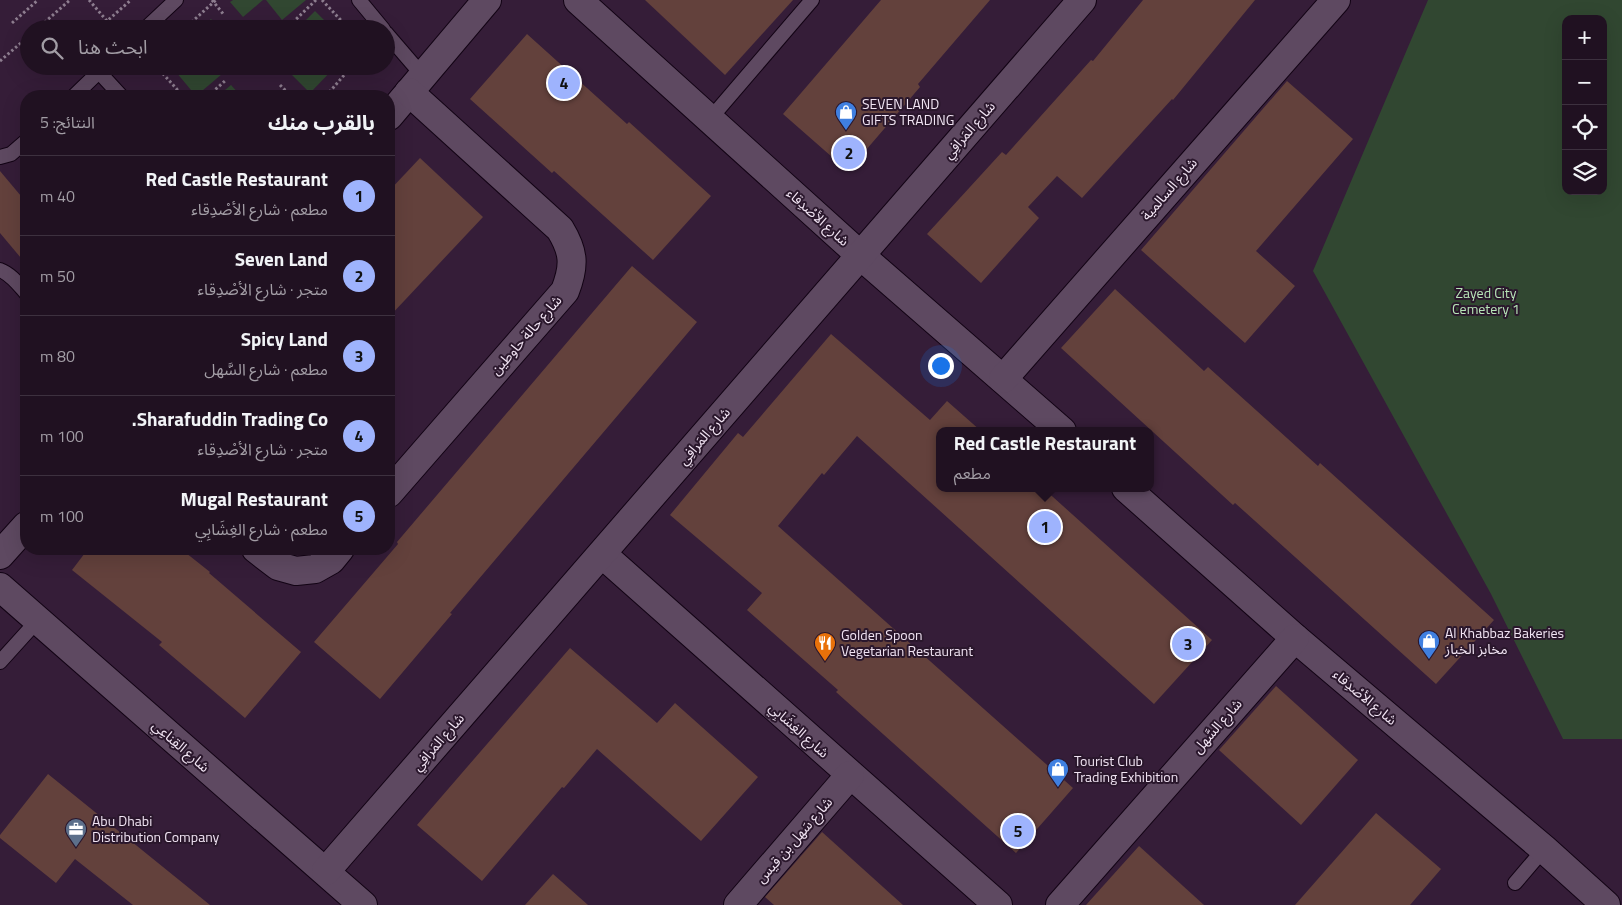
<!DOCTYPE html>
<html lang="ar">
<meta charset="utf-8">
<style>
:root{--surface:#201121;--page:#2d1f2e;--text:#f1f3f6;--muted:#a29da5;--line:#3d313f;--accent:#9eb3fd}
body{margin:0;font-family:"Titillium Web","Noto Sans Arabic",sans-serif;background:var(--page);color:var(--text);direction:rtl}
.controls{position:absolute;right:15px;top:15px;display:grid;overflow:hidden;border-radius:10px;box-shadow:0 5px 20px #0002}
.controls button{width:45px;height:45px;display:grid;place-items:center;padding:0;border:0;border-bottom:1px solid var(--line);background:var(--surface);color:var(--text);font:25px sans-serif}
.you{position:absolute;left:940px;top:365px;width:18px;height:18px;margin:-12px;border:4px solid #fff;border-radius:50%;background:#1a73e8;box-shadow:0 0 0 8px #1a73e833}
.badge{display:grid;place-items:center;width:32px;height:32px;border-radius:50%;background:var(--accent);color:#111;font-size:16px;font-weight:700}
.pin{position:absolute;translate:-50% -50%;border:2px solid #fff;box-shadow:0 1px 5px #0006}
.popup{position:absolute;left:936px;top:427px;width:218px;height:65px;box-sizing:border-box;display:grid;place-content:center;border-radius:10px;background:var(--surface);filter:drop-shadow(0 1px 4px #0005);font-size:16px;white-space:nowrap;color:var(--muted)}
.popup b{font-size:19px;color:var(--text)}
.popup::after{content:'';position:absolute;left:50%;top:100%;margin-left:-10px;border:10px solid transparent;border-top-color:var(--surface)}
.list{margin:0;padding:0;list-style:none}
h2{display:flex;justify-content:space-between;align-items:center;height:65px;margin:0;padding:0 20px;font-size:21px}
h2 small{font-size:16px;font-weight:400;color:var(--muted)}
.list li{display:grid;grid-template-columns:32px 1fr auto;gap:15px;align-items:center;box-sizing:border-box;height:80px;padding:0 20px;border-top:1px solid var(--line)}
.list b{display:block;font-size:19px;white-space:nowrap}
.list p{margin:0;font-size:16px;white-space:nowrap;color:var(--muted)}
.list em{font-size:16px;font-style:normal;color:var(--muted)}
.icon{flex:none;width:28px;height:28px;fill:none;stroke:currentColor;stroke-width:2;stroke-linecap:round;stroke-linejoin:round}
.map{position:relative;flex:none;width:1622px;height:905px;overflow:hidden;direction:ltr}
.search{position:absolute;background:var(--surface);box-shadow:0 5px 20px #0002;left:20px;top:20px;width:375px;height:55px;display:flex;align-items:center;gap:12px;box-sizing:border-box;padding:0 18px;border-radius:28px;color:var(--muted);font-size:19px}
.panel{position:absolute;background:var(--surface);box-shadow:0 5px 20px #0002;left:20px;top:90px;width:375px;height:465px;border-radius:20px;direction:rtl}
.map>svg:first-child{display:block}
.built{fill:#351d38;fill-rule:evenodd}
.green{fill:#314731;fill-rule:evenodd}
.building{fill:#63413c}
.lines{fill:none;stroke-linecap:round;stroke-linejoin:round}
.service-casing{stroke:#120314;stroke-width:16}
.minor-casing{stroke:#120314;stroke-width:30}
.path{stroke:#8d7d8f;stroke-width:3;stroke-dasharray:2.5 2.5;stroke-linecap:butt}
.service{stroke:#5e4961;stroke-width:14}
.minor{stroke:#5e4961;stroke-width:28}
.labels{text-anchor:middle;stroke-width:4;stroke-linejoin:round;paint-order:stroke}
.poi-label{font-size:14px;fill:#f1e4f3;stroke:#2a172c;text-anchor:start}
.street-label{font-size:14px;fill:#f1e4f3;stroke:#2a172c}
.park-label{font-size:14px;fill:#b7e5b7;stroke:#2a172c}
</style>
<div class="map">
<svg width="1622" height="905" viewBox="0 0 1622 905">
<rect width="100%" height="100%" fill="#2a172c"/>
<!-- built -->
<path class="built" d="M 0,0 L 1622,0 L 1622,905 L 0,905 ZM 1566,19 L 1603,19 L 1603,191 L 1566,191 ZM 29,29 L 386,29 L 386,66 L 29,66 ZM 26,96 L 389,96 L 389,549 L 26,549 ZM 940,431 L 1150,431 L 1150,488 L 940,488 Z"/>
<!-- green -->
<g class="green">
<polygon points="233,0 263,0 243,17 230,2"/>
<polygon points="266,0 306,0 282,20"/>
<path d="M 1428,0 L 1622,0 L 1622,739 L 1563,739 L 1491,594 L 1313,271 ZM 1566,19 L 1603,19 L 1603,191 L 1566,191 Z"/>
<polygon points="315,11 333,29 297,29"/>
<polygon points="211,19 220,29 199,29"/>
<polygon points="171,66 216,66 222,74 196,96"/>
<polygon points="297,66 336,66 310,93 290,73"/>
<polygon points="231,85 241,96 218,96"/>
</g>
<!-- building -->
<g class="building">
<polygon points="645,0 793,0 725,75"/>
<polygon points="881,0 990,0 918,84 920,87 848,171 783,114"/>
<polygon points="1143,0 1255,0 1173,100 1172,99 1082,198 1057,176 1028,207 1039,218 981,283 927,234 1002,152 1006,155 1091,60 1093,61"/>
<polygon points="527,34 627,124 629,122 711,196 653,260 554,171 552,173 470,99"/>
<polygon points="1287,81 1353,139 1256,251 1295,286 1245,343 1141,250"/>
<polygon points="420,158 483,217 389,317 389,191"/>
<polygon points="0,171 26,202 26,264 0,233"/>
<polygon points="632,266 697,322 450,613 452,614 380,699 314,642 398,544 397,542"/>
<polygon points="1115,289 1204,371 1208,367 1318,466 1320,463 1494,620 1436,684 1235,503 1233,505 1061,348"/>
<polygon points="831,334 930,420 947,401 981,431 940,431 940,488 1043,488 1212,640 1154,704 857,436 824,475 822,473 778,526 1073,788 1016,853 836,692 838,690 747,610 762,593 670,515 738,433 743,437"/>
<polygon points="88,549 181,549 210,572 209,573 301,652 245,718 159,645 162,642 72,570"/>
<polygon points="570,648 657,723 675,703 758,777 701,841 597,749 564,788 562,787 482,881 417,825"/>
<polygon points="1276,686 1358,760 1301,825 1219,750"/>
<polygon points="48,774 210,905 133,905 75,859 56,883 0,838 0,835"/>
<polygon points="1376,813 1441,869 1410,905 1295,905"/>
<polygon points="822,832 903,905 774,905 765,897"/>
<polygon points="1139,846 1204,905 1086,905"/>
<polygon points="553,874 588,905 525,905"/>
</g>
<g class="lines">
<!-- service casing -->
<g class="service-casing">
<g id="service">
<polyline points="359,0 383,29"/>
<polyline points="145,29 176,0"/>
<polyline points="386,33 423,76"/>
<polyline points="99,72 121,96"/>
<polyline points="74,96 105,66"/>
<polyline points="710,119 812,0"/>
<polyline points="0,157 11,154 26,141"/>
<path d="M 0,270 C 11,274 19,285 26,293"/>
<polyline points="0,662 37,621"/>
<polyline points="1515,883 1544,849"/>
</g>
</g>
<!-- minor casing -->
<g class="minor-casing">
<g id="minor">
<polyline points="578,0 860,255 1062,431"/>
<polyline points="389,116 487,0"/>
<polyline points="1003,379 1336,0"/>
<polyline points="1126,488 1295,638 1544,849 1606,905"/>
<path d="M 389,493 L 565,291 C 575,265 574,252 560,229 L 409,92"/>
<polyline points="256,549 278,566 296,571 315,569 331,560 340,549"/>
<polyline points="602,554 998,905"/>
<polyline points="0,555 26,526"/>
<polyline points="0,587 363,905"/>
<polyline points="326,871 1082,0"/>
<polyline points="738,905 850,775"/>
<polyline points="1060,905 1295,638"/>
</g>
</g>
<!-- path -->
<g class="path">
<polyline points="89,0 107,21 131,0"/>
<polyline points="212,0 224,15"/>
<polyline points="322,0 349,29"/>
<polyline points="12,23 38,0"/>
<polyline points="289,26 316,0"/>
<polyline points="37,29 70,0"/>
<polyline points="184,29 216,0"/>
<polyline points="0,61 29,36"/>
<polyline points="156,66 183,96"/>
<polyline points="280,85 291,96"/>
<polyline points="208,96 226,80"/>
<polyline points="326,96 352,66"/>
</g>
<!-- service -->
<use href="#service" class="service"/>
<!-- minor -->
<use href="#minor" class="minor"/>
</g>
<!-- icons -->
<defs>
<g id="shop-pin" transform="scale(1.125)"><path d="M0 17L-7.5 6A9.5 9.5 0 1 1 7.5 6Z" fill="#3f7fe0" stroke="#2a172c"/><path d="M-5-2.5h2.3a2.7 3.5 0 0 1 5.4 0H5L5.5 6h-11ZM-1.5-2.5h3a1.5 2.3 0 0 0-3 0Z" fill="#fff"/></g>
<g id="restaurant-pin" transform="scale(1.125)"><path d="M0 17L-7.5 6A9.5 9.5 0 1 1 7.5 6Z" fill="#e8710a" stroke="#2a172c"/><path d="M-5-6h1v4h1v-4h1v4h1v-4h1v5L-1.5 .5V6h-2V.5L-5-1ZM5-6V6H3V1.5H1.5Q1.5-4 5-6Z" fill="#fff"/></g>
<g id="office-pin" transform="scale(1.125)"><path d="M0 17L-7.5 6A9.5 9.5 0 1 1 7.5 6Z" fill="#5c6f8a" stroke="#2a172c"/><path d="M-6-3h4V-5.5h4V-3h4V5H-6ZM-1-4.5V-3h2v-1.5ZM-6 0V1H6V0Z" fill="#fff"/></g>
</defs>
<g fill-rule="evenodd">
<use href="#shop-pin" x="846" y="112"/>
<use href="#shop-pin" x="1429" y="641"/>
<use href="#restaurant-pin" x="825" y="643"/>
<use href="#shop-pin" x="1058" y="769"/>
<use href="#office-pin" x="76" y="829"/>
</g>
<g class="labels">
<!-- poi labels -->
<g class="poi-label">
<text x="862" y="109">SEVEN LAND<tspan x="862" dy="16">GIFTS TRADING</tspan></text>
<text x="1445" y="638">Al Khabbaz Bakeries<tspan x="1445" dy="16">مخابز الخباز</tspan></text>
<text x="841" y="640">Golden Spoon<tspan x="841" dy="16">Vegetarian Restaurant</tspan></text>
<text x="1074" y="766">Tourist Club<tspan x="1074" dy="16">Trading Exhibition</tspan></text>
<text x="92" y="826">Abu Dhabi<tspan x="92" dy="16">Distribution Company</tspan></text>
</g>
<!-- street labels -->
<g class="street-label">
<text transform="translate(969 130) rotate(-49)" y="5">شارع المَرافِي</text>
<text transform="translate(1169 189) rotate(-49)" y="5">شارع السالمية</text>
<text transform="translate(818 217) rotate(42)" y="5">شارع الأصْدِقاء</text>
<text transform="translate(526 335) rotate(-49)" y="5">شارع حالة حاوطين</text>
<text transform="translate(704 436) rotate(-49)" y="5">شارع المَرافِي</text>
<text transform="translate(1365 697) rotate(40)" y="5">شارع الأصْدِقاء</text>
<text transform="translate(1217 726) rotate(-49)" y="5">شارع السَّهل</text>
<text transform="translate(799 730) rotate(42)" y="5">شارع الغِشَابِي</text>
<text transform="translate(438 742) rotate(-49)" y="5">شارع المَرافِي</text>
<text transform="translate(181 746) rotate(41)" y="5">شارع القِناعِي</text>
<text transform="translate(794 840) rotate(-49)" y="5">شارع سَهل بن قيس</text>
</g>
<!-- park labels -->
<g class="park-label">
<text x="1486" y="298">Zayed City<tspan x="1486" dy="16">Cemetery 1</tspan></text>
</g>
</g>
</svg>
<div class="controls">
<button>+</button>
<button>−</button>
<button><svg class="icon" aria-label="locate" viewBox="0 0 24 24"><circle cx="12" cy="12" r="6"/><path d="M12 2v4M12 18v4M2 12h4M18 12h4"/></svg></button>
<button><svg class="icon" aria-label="layers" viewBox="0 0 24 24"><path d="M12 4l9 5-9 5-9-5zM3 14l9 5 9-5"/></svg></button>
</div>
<div class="you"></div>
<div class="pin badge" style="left:1045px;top:527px">1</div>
<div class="popup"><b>Red Castle Restaurant</b>مطعم</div>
<div class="pin badge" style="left:849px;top:153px">2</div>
<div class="pin badge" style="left:1188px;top:644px">3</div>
<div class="pin badge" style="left:564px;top:83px">4</div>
<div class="pin badge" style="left:1018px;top:831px">5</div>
<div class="search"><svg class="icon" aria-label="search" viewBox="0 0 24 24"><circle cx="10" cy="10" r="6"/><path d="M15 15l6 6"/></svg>ابحث هنا</div>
<section class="panel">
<h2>بالقرب منك<small>النتائج: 5</small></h2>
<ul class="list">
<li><span class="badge">1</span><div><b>Red Castle Restaurant</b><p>مطعم · شارع الأصْدِقاء</p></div><em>40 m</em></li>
<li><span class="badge">2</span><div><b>Seven Land</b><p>متجر · شارع الأصْدِقاء</p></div><em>50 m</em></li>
<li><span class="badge">3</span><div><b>Spicy Land</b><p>مطعم · شارع السَّهل</p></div><em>80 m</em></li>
<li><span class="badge">4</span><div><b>Sharafuddin Trading Co.</b><p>متجر · شارع الأصْدِقاء</p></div><em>100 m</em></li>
<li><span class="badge">5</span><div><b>Mugal Restaurant</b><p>مطعم · شارع الغِشَابِي</p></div><em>100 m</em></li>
</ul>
</section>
</div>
